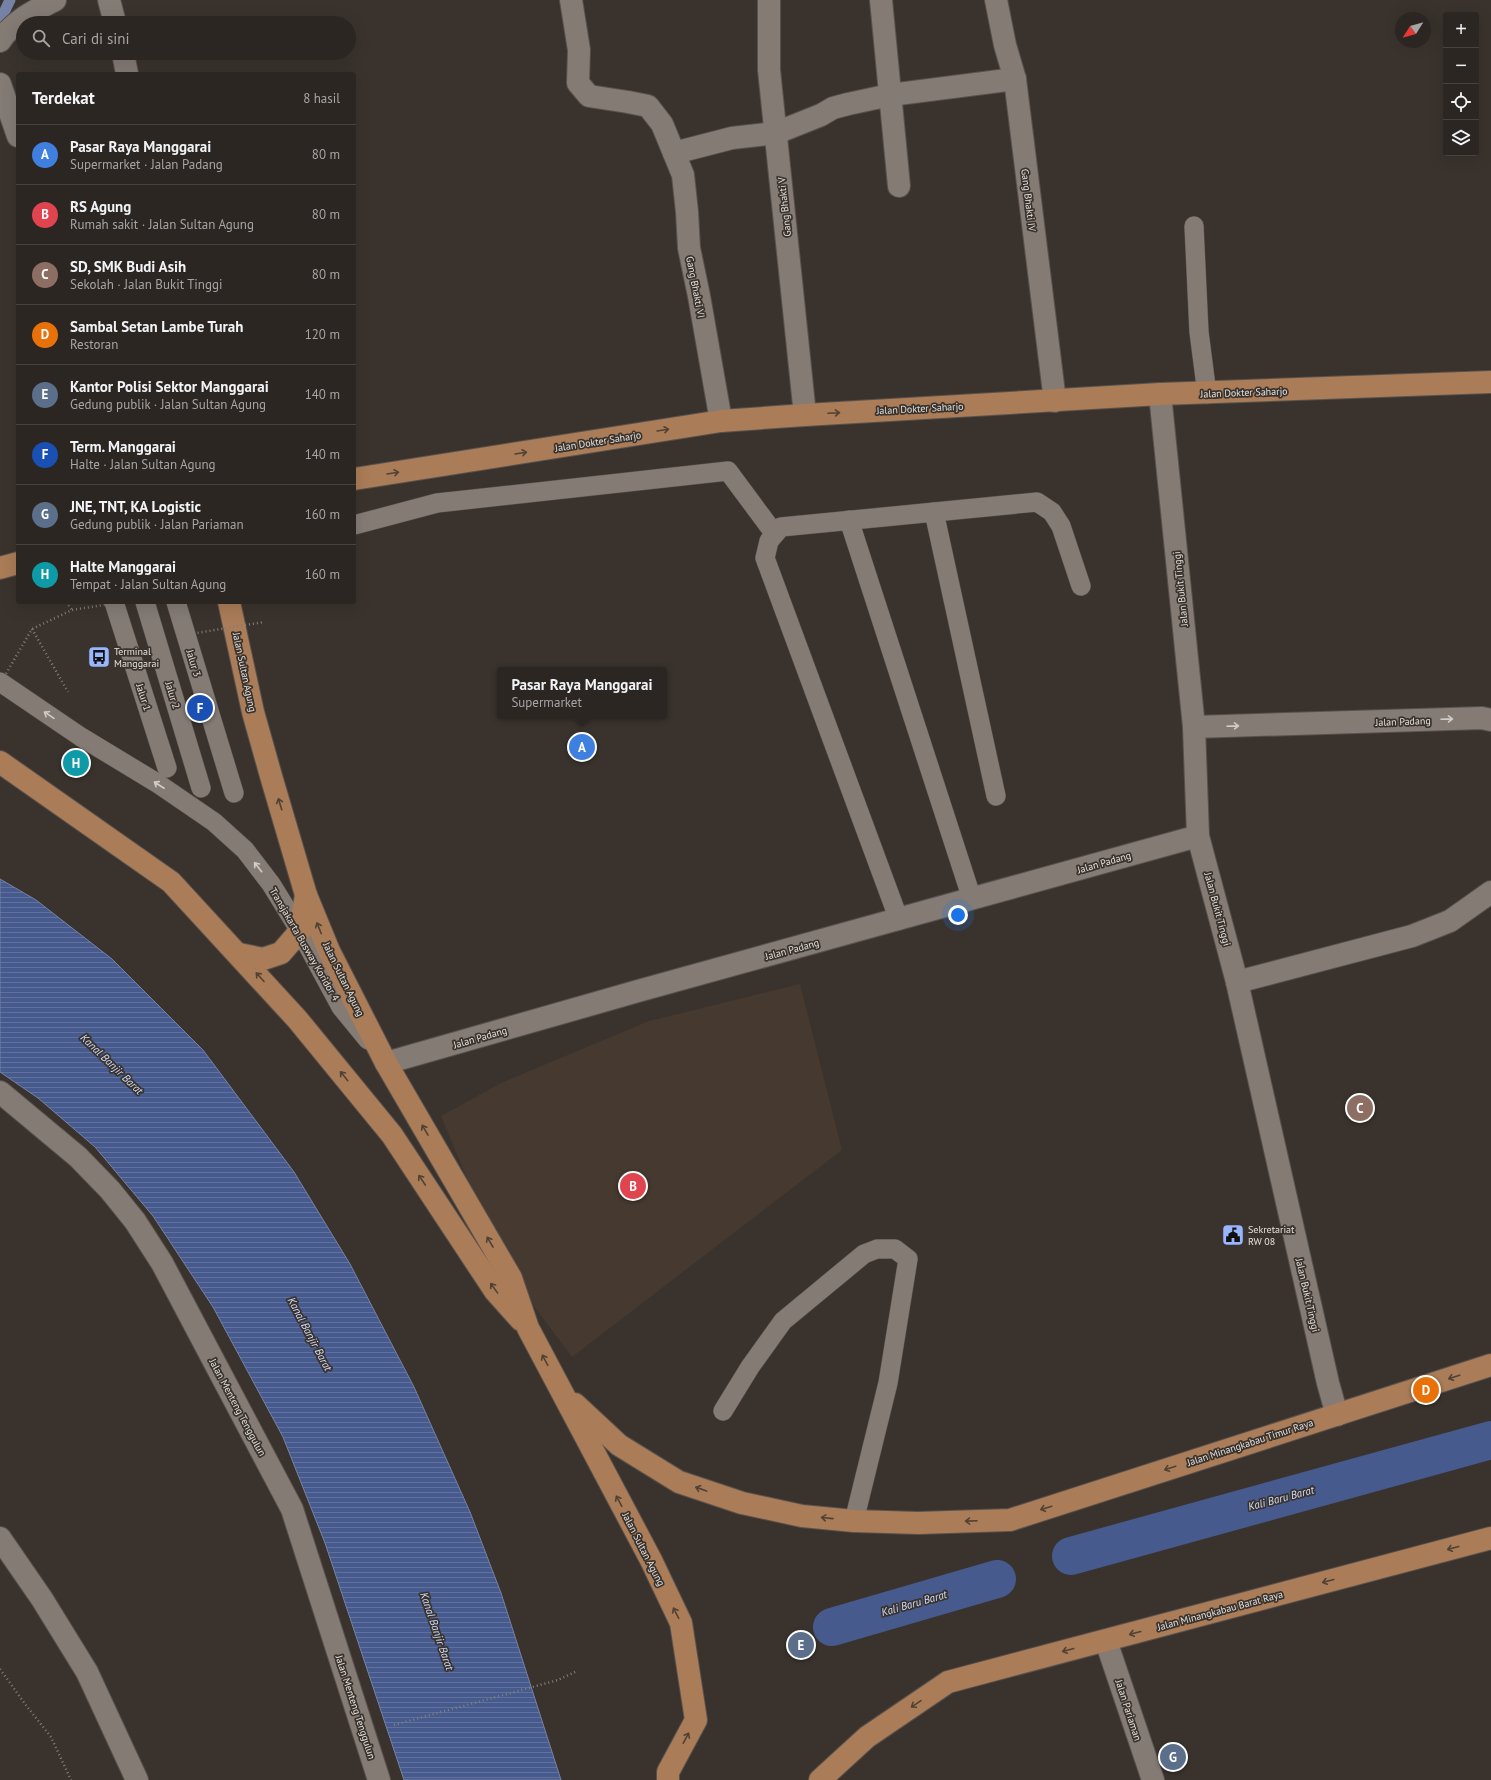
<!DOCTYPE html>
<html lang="id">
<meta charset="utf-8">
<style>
:root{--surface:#2c2622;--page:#342e2a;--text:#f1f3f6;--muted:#a6a5a5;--line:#484340;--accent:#d93025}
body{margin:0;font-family:"PT Sans",sans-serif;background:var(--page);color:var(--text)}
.controls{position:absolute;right:12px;top:12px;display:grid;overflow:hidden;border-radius:4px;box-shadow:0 4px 16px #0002}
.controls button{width:36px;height:36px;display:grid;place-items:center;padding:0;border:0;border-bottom:1px solid var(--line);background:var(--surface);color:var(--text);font:20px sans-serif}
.compass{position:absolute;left:1395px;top:12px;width:36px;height:36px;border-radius:50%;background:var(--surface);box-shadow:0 4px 16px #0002;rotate:233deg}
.you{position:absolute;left:958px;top:915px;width:14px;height:14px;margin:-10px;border:3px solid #fff;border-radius:50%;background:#1a73e8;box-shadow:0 0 0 6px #1a73e833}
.badge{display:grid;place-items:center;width:26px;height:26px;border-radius:50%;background:var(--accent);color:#fff;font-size:13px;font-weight:700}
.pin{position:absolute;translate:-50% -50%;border:2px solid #fff;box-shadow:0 1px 4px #0006}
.popup{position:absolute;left:497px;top:667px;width:170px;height:52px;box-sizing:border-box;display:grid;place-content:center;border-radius:4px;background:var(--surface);filter:drop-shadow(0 1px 3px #0005);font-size:13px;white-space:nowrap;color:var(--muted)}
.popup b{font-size:15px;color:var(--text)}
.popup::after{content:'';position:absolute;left:50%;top:100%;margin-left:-8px;border:8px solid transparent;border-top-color:var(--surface)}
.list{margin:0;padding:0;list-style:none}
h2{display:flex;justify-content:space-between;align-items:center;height:52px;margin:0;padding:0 16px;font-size:17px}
h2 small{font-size:13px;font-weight:400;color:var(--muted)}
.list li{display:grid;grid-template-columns:26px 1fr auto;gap:12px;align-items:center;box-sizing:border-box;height:60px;padding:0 16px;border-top:1px solid var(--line)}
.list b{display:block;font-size:15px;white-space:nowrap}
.list p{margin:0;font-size:13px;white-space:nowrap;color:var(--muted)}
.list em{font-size:13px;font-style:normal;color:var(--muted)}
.icon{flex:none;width:22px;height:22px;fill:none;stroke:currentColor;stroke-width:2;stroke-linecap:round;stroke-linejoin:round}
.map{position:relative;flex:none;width:1491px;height:1780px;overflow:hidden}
.search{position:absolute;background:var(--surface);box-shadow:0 4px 16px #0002;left:16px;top:16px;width:340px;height:44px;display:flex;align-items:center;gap:10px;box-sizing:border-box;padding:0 14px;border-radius:22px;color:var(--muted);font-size:15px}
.panel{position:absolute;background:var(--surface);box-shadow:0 4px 16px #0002;left:16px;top:72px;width:340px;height:532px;border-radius:4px}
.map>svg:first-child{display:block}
.built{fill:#46392f}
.water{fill:url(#water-rules);stroke:#7682a5}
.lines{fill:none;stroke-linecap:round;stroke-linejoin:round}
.stream{stroke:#7682a5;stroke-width:11}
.canal{stroke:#475a8d;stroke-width:38}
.service-casing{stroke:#58514d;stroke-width:20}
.minor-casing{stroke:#58514d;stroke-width:24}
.tertiary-casing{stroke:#58514d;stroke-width:24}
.primary-casing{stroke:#58514d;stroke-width:24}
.path{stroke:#847e79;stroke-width:2.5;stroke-dasharray:1 3;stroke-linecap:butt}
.service{stroke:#847b75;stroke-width:19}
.minor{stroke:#847b75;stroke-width:22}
.tertiary{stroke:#847b75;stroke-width:22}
.primary{stroke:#aa7c57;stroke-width:22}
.path-bridge{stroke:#847e79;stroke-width:2.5;stroke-dasharray:1 3;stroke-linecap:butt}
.oneway{stroke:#504235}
.oneway2{stroke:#d2ccc8}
.labels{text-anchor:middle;stroke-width:3.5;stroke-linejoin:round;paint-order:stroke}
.street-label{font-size:10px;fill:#e5e0dd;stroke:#3a332d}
.poi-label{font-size:10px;fill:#e5e0dd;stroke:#3a332d;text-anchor:start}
.water-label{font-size:11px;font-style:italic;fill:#d1defe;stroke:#3a332d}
</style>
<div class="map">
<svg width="1491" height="1780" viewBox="0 0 1491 1780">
<defs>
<pattern id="water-rules" width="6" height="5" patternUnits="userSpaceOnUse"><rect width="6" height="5" fill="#475a8d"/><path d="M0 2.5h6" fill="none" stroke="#61719d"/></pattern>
</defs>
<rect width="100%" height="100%" fill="#3a332d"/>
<!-- built -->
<polygon class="built" points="800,984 842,1150 572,1357 530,1301 485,1222 441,1116 501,1083 649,1021"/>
<!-- water -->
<polygon class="water" points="0,879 36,900 112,959 203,1050 294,1172 350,1264 414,1387 470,1512 501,1593 561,1780 404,1780 325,1543 283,1437 213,1307 153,1216 95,1147 38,1098 0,1072"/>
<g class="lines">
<!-- stream -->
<polyline class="stream" points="0,21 10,0"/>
<!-- canal -->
<g class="canal">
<polyline points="1071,1556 1491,1440"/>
<polyline points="832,1627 997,1579"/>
</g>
<!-- service casing -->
<g class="service-casing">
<g id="service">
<polyline points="1194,226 1199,332 1207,394"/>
<polyline points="934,512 996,796"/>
<polyline points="849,520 972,899"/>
<polyline points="354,525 437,503 728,471 774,533"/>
<polyline points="114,602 167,768"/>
<polyline points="145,602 201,788"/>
<polyline points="176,602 234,793"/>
<polyline points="0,682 81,737 157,783 214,822 245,850 271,884 300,931 341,1007 368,1040"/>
<polyline points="899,920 765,558 769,541 781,527 1037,502 1052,512 1061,526 1081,586"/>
<polyline points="723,1411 750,1367 783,1321 864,1254 877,1249 895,1249 908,1259 888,1383 854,1521"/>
</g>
</g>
<!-- minor casing -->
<g class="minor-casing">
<g id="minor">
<polyline points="109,0 115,23"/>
<polyline points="571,0 579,50 578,83 589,96 628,102 648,106 662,124 674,153 683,175 687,212 689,248 699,296 721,421"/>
<polyline points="769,0 769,70 805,415"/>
<polyline points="881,0 899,186"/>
<polyline points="996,0 1005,45 1015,79 1055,401"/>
<path d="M 0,41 C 13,21 34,11 55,0"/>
<polyline points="123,53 127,74"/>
<polyline points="0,84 18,136"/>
<polyline points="674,153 732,138 776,133 821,115 833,108 848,104 890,95 1015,79"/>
<polyline points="1160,394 1194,727"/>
<polyline points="0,1092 78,1157 110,1190 135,1221 162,1263 292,1509 379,1780"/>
<polyline points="0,1538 42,1599 87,1672 137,1780"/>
<polyline points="1106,1641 1153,1780"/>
</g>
</g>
<!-- tertiary casing -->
<g class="tertiary-casing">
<g id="tertiary">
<polyline points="1237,982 1412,936 1450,921 1491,892"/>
<polyline points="386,1063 638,991 1198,836"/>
<polyline points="1337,1415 1328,1383 1237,982 1198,836 1194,727 1482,718 1491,720"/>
</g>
</g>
<!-- primary casing -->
<g class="primary-casing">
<g id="primary">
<polyline points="354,479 721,421 805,415 1160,394 1491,382"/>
<polyline points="0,568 18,563"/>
<polyline points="229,602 253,712 271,776 306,895 329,951 386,1063 511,1278 528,1328 651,1560 681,1623 696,1720 668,1772 668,1780"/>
<polyline points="0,762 171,882 297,1019 392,1135 495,1291 521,1320"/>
<polyline points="239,954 263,959 281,953 300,931 306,895"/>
<polyline points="575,1404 619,1445 679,1482 742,1503 802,1516 854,1521 918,1523 1010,1520 1491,1365"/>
<polyline points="820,1780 867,1737 948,1682 1491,1538"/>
</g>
</g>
<!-- path -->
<g class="path">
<polyline points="66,602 72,610"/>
<polyline points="32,629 68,692"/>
<polyline points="0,1669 25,1704 51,1737 71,1780"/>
<polyline points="394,1725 558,1680 577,1671"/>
</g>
<!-- service -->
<use href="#service" class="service"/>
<!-- minor -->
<use href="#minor" class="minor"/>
<!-- tertiary -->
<use href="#tertiary" class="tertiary"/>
<!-- primary -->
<use href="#primary" class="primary"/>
<!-- path-bridge -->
<g class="path-bridge">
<polyline points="175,602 184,635 264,622"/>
<polyline points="0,684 32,629 72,610 122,602"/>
</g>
</g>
<!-- one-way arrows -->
<defs><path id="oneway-shaft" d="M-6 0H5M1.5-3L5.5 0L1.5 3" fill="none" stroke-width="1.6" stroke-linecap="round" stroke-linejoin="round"/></defs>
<g class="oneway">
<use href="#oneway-shaft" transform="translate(834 413) rotate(-3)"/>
<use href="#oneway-shaft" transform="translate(663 430) rotate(-9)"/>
<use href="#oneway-shaft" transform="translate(521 453) rotate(-9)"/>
<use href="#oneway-shaft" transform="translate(393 473) rotate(-9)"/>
<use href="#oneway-shaft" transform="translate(280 804) rotate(-107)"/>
<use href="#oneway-shaft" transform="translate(319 928) rotate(-112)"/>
<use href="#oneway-shaft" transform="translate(260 977) rotate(-132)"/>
<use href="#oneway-shaft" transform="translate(344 1076) rotate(-129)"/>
<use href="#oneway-shaft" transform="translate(425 1130) rotate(-120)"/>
<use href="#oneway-shaft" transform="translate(422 1180) rotate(-124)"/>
<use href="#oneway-shaft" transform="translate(490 1242) rotate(-120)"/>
<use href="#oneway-shaft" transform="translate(494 1288) rotate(-126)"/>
<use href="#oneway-shaft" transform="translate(545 1360) rotate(-118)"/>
<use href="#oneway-shaft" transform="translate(1454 1377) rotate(162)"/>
<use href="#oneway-shaft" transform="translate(1170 1468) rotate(162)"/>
<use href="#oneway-shaft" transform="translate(701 1489) rotate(-161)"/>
<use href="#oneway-shaft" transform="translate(619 1501) rotate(-118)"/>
<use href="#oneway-shaft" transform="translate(1046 1508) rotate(163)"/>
<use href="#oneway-shaft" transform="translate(827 1518) rotate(-174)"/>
<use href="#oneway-shaft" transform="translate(971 1521) rotate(178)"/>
<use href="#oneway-shaft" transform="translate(1453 1548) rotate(165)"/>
<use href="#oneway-shaft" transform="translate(1328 1581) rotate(165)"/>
<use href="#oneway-shaft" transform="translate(676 1613) rotate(-117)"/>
<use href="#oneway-shaft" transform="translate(1135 1633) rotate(165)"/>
<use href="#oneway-shaft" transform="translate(1068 1650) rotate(165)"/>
<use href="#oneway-shaft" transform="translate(916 1704) rotate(146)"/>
<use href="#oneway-shaft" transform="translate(686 1738) rotate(-62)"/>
</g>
<g class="oneway2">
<use href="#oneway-shaft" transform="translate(49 715) rotate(-146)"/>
<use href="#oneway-shaft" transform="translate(1447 719) rotate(-2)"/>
<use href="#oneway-shaft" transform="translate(1233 726) rotate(-2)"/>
<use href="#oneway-shaft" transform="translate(159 785) rotate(-147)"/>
<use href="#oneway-shaft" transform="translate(258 867) rotate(-128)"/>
</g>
<!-- icons -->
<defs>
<g id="bus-square" transform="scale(1.15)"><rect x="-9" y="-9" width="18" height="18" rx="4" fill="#99b5fd" stroke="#3a332d"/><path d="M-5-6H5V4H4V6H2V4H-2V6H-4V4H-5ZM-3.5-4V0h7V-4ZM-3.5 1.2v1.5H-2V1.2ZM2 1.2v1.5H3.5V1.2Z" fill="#111"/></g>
<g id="civic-square" transform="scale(1.15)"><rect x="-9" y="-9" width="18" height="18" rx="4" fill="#99b5fd" stroke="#3a332d"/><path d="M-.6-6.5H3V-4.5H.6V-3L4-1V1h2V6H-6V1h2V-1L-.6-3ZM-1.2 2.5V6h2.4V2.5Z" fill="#111"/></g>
</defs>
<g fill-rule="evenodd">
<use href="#bus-square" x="99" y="657"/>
<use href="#civic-square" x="1233" y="1235"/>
</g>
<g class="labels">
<!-- street labels -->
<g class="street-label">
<text transform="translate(1029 200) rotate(83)" y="4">Gang Bhakti IV</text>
<text transform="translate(784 207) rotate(-96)" y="4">Gang Bhakti V</text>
<text transform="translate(696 287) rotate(79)" y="4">Gang Bhakti VI</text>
<text transform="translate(1244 392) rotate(-2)" y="4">Jalan Dokter Saharjo</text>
<text transform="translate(920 408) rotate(-3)" y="4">Jalan Dokter Saharjo</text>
<text transform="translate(598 441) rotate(-9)" y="4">Jalan Dokter Saharjo</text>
<text transform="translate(1180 589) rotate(-96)" y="4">Jalan Bukit Tinggi</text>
<text transform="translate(194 663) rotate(73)" y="4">Jalur 3</text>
<text transform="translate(245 672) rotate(78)" y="4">Jalan Sultan Agung</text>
<text transform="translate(173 695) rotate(73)" y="4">Jalur 2</text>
<text transform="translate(144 697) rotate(72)" y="4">Jalur 1</text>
<text transform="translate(1403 721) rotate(-2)" y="4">Jalan Padang</text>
<text transform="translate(1104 862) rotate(-16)" y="4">Jalan Padang</text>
<text transform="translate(1218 909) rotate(75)" y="4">Jalan Bukit Tinggi</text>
<text transform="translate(305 944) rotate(60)" y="4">Transjakarta Busway Koridor 4</text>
<text transform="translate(792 949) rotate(-15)" y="4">Jalan Padang</text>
<text transform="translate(344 979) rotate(64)" y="4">Jalan Sultan Agung</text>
<text transform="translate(480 1037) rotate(-16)" y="4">Jalan Padang</text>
<text transform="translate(1308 1295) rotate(77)" y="4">Jalan Bukit Tinggi</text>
<text transform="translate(238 1407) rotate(62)" y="4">Jalan Menteng Tenggulun</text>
<text transform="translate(1250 1442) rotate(-18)" y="4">Jalan Minangkabau Timur Raya</text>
<text transform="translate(644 1549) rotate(63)" y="4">Jalan Sultan Agung</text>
<text transform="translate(1220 1610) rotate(-15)" y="4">Jalan Minangkabau Barat Raya</text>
<text transform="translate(356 1707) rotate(72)" y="4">Jalan Menteng Tenggulun</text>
<text transform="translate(1129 1710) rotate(72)" y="4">Jalan Pariaman</text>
</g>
<!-- poi labels -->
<g class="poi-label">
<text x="114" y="655">Terminal<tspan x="114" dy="12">Manggarai</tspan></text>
<text x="1248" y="1233">Sekretariat<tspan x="1248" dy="12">RW 08</tspan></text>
</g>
<!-- water labels -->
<g class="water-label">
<text transform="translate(112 1064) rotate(44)" y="4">Kanal Banjir Barat</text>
<text transform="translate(310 1334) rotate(62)" y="4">Kanal Banjir Barat</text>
<text transform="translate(1281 1498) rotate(-15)" y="4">Kali Baru Barat</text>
<text transform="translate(914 1603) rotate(-16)" y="4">Kali Baru Barat</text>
<text transform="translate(437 1631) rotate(71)" y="4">Kanal Banjir Barat</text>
</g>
</g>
</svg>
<div class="controls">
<button>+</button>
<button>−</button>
<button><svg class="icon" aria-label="locate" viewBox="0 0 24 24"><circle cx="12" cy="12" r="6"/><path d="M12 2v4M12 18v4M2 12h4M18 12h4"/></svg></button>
<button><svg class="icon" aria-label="layers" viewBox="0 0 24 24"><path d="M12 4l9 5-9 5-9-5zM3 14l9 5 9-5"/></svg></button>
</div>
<svg class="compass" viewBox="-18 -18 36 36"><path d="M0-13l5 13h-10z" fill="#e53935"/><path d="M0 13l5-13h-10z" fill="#a6a5a5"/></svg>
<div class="you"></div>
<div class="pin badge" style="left:582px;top:747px;background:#3f7fe0">A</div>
<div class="popup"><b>Pasar Raya Manggarai</b>Supermarket</div>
<div class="pin badge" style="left:633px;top:1186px;background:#e0444e">B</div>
<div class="pin badge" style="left:1360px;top:1108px;background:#8d6e63">C</div>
<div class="pin badge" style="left:1426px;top:1390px;background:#e8710a">D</div>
<div class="pin badge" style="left:801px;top:1645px;background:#5c6f8a">E</div>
<div class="pin badge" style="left:200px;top:708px;background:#1a4fb4">F</div>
<div class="pin badge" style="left:1173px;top:1757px;background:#5c6f8a">G</div>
<div class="pin badge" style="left:76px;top:763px;background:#0f9aa8">H</div>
<div class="search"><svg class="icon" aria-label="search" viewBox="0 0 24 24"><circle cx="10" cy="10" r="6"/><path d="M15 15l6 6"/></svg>Cari di sini</div>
<section class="panel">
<h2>Terdekat<small>8 hasil</small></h2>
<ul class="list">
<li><span class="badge" style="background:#3f7fe0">A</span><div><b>Pasar Raya Manggarai</b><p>Supermarket · Jalan Padang</p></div><em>80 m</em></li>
<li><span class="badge" style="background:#e0444e">B</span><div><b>RS Agung</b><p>Rumah sakit · Jalan Sultan Agung</p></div><em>80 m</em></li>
<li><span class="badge" style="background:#8d6e63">C</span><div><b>SD, SMK Budi Asih</b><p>Sekolah · Jalan Bukit Tinggi</p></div><em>80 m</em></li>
<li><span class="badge" style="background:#e8710a">D</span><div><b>Sambal Setan Lambe Turah</b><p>Restoran</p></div><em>120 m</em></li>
<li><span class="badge" style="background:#5c6f8a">E</span><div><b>Kantor Polisi Sektor Manggarai</b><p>Gedung publik · Jalan Sultan Agung</p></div><em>140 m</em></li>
<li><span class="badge" style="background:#1a4fb4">F</span><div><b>Term. Manggarai</b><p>Halte · Jalan Sultan Agung</p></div><em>140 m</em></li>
<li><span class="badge" style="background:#5c6f8a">G</span><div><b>JNE, TNT, KA Logistic</b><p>Gedung publik · Jalan Pariaman</p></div><em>160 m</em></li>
<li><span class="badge" style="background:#0f9aa8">H</span><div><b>Halte Manggarai</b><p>Tempat · Jalan Sultan Agung</p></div><em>160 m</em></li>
</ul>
</section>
</div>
